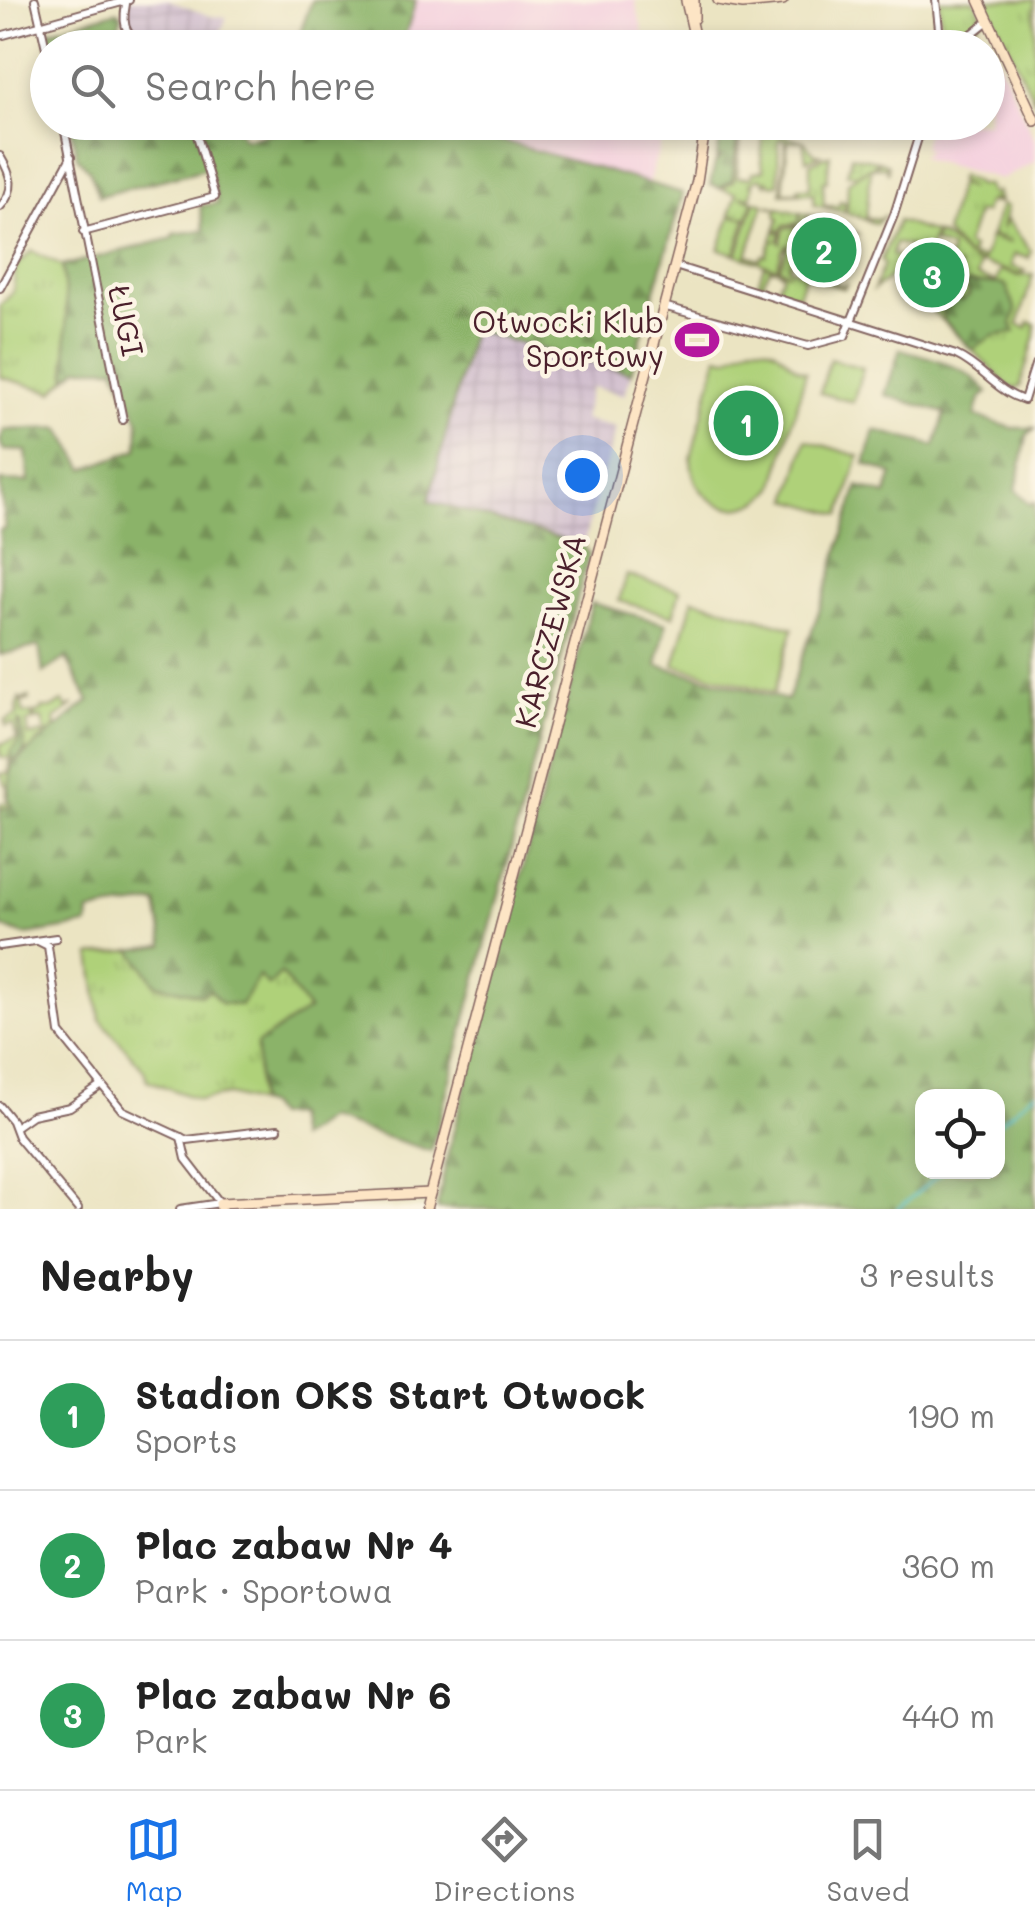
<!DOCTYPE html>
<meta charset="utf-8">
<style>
:root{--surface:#fff;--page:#f2f2f2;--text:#222;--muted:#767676;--line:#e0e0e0;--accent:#1a73e8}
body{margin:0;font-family:Mali,sans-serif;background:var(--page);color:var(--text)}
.controls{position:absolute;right:30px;bottom:30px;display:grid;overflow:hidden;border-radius:20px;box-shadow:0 5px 15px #0003}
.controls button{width:90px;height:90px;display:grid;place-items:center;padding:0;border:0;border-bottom:2px solid var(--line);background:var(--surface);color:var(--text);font:50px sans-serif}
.you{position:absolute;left:582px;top:475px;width:35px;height:35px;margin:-25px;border:8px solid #fff;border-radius:50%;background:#1a73e8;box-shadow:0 0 0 15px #1a73e833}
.badge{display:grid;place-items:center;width:65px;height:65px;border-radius:50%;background:var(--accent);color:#fff;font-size:32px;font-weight:700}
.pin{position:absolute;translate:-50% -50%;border:5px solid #fff;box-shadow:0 2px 10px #0006}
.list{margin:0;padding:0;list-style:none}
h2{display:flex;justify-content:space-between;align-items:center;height:130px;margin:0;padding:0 40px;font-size:42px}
h2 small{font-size:32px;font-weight:400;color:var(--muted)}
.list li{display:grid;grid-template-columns:65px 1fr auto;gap:30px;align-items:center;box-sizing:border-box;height:150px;padding:0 40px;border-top:2px solid var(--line)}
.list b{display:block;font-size:38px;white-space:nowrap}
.list p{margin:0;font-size:32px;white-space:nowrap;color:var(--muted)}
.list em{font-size:32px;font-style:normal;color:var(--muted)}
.icon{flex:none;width:55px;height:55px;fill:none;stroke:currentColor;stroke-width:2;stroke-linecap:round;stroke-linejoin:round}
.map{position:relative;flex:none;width:1035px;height:1209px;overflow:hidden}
.search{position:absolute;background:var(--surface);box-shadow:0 5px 15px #0003;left:30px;right:30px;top:30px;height:110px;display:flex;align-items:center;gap:25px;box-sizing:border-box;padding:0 35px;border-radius:55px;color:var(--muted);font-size:38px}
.sheet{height:580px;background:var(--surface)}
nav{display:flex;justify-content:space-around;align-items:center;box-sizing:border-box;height:140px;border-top:2px solid var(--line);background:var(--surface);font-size:28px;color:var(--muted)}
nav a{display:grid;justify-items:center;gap:5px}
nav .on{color:var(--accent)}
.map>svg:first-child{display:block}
.built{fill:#f4cfde}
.industrial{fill:url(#industrial-grid)}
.grass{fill:url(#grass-tufts);stroke:#7c7852;stroke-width:2.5;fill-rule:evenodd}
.forest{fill:url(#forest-firs);stroke:#6a694a;stroke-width:2.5;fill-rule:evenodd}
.pitch{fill:#afd179;stroke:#7c7852;stroke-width:2.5}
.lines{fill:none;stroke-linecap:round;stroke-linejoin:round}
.stream{stroke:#52c0c8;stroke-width:2.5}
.street-casing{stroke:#826460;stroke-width:10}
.secondary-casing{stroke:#826460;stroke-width:12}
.street{stroke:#fff;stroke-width:6}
.secondary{stroke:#fde5c5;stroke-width:9}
.labels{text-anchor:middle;stroke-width:9;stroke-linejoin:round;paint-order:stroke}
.street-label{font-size:30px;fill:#4a1f2b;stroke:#fcf5e5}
.poi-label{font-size:30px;fill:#4a1f2b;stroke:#fcf5e5;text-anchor:end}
</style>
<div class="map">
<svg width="1035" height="1209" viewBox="0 0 1035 1209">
<defs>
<pattern id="industrial-grid" width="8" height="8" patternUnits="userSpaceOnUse" patternTransform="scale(2.5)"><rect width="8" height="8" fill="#d0bdce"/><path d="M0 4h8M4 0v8" fill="none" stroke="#b4a2b1"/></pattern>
<pattern id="grass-tufts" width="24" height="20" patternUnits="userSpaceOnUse" patternTransform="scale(2.5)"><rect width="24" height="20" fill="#afd179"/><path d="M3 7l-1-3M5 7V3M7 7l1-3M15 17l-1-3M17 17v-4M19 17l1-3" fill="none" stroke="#98b369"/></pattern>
<pattern id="forest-firs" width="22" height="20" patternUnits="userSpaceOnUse" patternTransform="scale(2.5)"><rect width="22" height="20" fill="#8bb369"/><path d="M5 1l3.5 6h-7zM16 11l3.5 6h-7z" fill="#749157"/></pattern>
</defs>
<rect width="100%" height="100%" fill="#fcf5e5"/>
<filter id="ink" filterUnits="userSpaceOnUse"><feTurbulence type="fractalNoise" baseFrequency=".01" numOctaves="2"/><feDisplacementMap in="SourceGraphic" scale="20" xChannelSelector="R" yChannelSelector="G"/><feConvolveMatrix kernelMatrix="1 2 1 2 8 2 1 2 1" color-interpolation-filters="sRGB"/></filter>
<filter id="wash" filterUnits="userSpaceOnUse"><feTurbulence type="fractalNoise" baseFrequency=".0048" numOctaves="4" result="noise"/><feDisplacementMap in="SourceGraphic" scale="40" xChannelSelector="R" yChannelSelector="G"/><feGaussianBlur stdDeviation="2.25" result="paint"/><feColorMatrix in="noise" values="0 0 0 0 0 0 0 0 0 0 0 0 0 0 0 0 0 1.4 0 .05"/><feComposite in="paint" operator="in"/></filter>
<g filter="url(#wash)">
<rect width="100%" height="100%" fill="#ebe4c2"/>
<!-- built -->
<g class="built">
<polygon points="416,0 635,0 646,47 402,48"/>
<polygon points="980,33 986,33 1035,141 1035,162 1001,179 924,159 920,155 925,154 927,149 923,147 929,123 988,122 988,48 963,47"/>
<polygon points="441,123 696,122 696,124 695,135 665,130 648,184"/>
</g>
<!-- industrial -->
<g class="industrial">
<polygon points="129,0 168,0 210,16 227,17 215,47 136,47 138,38 132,36 125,19"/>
<polygon points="472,330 631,373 625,395 591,387 583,420 616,428 583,545 429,501"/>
</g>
<!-- grass -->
<g class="grass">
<polygon points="939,0 974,0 981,13 980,22 952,47 943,42"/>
<polygon points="986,0 1035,0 1035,102"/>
<path d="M 741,123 L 804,141 L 814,153 L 821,155 L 806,160 L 803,141 L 788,141 L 783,192 L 798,192 L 798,188 L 810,188 L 810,163 L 830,155 L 827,181 L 823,181 L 824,206 L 839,206 L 840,201 L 845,202 L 844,212 L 814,205 L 813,193 L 781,194 L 786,140 L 779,139 L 778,184 L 772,185 L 766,180 L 766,184 L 760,178 L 749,184 L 753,184 L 751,197 L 740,196 L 753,200 L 748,217 L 742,217 L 746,219 L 735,254 L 719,249 L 731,216 L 741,217 L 730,214 L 737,193 L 721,189 L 733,181 ZM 742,126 L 757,126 L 758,132 L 763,136 L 761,161 L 764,170 L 752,173 L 752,178 L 737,177 Z"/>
<polygon points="851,156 879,161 872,167 882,162 888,165 888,173 886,167 871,168 866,218 881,219 885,215 876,224 847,213 848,182 871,167 857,174 847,174"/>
<polygon points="960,176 976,182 976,185 987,185 990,193 995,194 996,190 999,202 990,198 996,203 987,202 984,213 977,212 966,245 972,248 970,254 974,257 982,258 981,263 970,259 945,233 959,183 970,188 958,181"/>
<polygon points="755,201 764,204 747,255 760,259 763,255 766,256 771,242 774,241 772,240 775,231 781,233 778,241 781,243 784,228 795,226 795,229 799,223 784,225 780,231 775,230 779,219 776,215 777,209 766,205 800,213 799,221 802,213 823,220 822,222 805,218 789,268 803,273 807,269 798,296 758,283 764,265 776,269 770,269 763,282 776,289 783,275 778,270 790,273 779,268 789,243 782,250 777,268 737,255"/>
<polygon points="1001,205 1007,207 1002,229 1007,220 1031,251 1029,258 1014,254 1011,266 1025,271 1020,275 982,263 990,237 1011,243 991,235"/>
<polygon points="825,221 847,228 837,234 830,252 839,235 849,229 860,235 847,231 831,281 843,286 847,283 844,289 819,281 825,261 817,280 806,276"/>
<polygon points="898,221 934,233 926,258 908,252 909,246 895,243 892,255 906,260 908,254 910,260 925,260 925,264 907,267 908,262 903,269 874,289 884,264 881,260"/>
<path d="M 936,234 C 955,239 962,259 980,264 L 977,276 L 996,282 L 1001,270 L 1019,276 L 1033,275 L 1018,325 L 1027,328 L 1029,322 L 1035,324 L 1035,336 L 1020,387 L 1016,389 L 1008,386 L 917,295 L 926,265 L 934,263 L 929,260 L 931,251 L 934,252 L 933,257 L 948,261 L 951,249 L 933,243 Z"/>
<polygon points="32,251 62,266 66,301 67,378 53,392 0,377 0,306 13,292 16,266"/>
<polygon points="29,697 29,700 21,702 24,714 31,713 33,721 27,722 29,736 45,733 42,719 35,720 34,713 42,711 42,708 52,708 63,702 67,708 74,705 55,719 56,727 14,764 14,796 10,807 0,809 0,803 7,803 7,787 0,774 9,773 9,758 0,757 0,744 17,739 13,724 6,726 5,721 16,715 19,698 22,700"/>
<polygon points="132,950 156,985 201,995 210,990 221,1003 240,1005 259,975 281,973 309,1010 258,1044 258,1103 228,1095 199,1100 147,1080 144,1070 100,1019 91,955"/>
</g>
<!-- forest -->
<g class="forest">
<polygon points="312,0 416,0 402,47 299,47 297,42"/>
<polygon points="118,11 122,16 110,47 51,47 49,31"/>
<polygon points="189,122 191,127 235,123 244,139 320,123 441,123 683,193 631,373 472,330 429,501 583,545 589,554 431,1151 327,1119 298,1139 294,1115 275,1116 268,1106 258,1103 257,1044 308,1010 281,973 269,986 259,976 241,1005 221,1003 210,990 201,995 156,984 132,950 164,945 157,903 89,912 88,925 33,934 24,935 0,926 0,809 10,807 11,802 8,801 12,759 10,753 19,741 18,721 21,723 25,750 14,763 89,701 66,658 43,673 39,646 0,655 0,530 5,528 0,481 29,482 26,451 3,450 0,441 4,430 60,428 85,469 138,449 139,420 115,368 79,368 67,378 66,301 62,266 173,238 174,234 204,230 200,206 218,203 209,168 99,196 90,171 77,157 70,123"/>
<polygon points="724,122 739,123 732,180 720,188 710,185 715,164 723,155 716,161"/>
<polygon points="959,266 959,270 950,272 956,281 949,290 961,301 969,295 966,284 968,282 1005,284 1016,310 1012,324 1015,332 993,336 972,350 944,320 941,306 926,301 922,294 926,285 937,285 946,269"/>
<path d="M 900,349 C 932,358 966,365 988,392 L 980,399 L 975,416 L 1012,428 L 1035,428 L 1027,435 L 1016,490 L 1030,504 L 1035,502 L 1035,1209 L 437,1209 L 447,1157 L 592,603 L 666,624 L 657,665 L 787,700 L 824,597 L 858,486 L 886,495 L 893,474 L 865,464 L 875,430 L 935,446 L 945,413 L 885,395 ZM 922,1096 L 998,1096 L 998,1172 L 922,1172 Z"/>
</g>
<!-- pitch -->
<g class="pitch">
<path d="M 752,345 C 786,345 783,365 806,372 L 774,488 C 744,525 691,507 691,458 L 718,356 L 727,358 Z"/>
<polygon points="830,359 863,368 853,402 820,393"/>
<polygon points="806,440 859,456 841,515 789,500"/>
<polygon points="627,575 680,590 673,616 619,601"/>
<polygon points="693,599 793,628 774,693 674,665"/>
</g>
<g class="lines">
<!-- stream -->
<g class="stream">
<polyline points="998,1124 1035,1092"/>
<polyline points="898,1209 942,1172"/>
</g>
</g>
</g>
<g filter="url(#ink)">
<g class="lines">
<!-- street casing -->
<g class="street-casing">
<g id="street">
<polyline points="35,0 48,57"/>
<polyline points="936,0 941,48"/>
<path d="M 126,4 C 121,29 127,37 151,48"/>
<polyline points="0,36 129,0"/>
<polyline points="954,48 988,21"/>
<polyline points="63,122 123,420"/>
<path d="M 0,156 C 12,176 16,190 0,207"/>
<polyline points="83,232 215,197 193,122"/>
<path d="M 675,266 L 956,355 C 982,367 997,392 1024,400 L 1035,365"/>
<polyline points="0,288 71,157"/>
<polyline points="663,306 808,346 845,336 894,215 923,122"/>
<polyline points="38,941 48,946 60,1033 122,1110 187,1140 278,1129"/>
<polyline points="0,946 56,938"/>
<polyline points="0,1106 12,1121 18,1137 78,1209"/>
<polyline points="15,1127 32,1115 70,1107 102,1085"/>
<polyline points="180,1209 220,1203 186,1159 181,1137"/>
</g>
</g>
<!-- secondary casing -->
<g class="secondary-casing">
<g id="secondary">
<polyline points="694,0 694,18"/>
<polyline points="718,0 743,4 783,0"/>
<polyline points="979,0 1035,121"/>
<polyline points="686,1 697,48"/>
<polyline points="221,1209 220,1203 430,1193"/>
<polyline points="426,1209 697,181 706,122"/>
</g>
</g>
<!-- street -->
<use href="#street" class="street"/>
<!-- secondary -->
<use href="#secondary" class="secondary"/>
</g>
</g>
<!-- icons -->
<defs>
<g id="stadium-bare" transform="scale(3.45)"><path d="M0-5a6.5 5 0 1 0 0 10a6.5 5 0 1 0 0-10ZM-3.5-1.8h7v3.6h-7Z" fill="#b5179e" stroke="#fcf5e5" stroke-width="2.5" paint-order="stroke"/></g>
</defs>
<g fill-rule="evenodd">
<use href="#stadium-bare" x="697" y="340"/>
</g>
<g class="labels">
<!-- street labels -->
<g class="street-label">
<text transform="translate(125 321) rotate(78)" y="10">ŁUGI</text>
<text transform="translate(551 631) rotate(-75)" y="10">KARCZEWSKA</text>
</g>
<!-- poi labels -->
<g class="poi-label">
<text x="664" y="333">Otwocki Klub<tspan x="664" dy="34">Sportowy</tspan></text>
</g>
</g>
</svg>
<div class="controls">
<button><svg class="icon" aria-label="locate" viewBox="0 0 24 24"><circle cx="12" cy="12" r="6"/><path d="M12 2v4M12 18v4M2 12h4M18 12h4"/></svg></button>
</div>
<div class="you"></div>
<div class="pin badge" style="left:746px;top:423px;background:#2e9e5b">1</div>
<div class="pin badge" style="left:824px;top:250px;background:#2e9e5b">2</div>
<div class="pin badge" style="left:932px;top:275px;background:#2e9e5b">3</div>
<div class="search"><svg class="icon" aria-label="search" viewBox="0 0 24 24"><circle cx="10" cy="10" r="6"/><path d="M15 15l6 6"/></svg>Search here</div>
</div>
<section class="sheet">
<h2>Nearby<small>3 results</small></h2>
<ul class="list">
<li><span class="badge" style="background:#2e9e5b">1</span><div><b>Stadion OKS Start Otwock</b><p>Sports</p></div><em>190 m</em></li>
<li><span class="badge" style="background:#2e9e5b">2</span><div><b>Plac zabaw Nr 4</b><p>Park · Sportowa</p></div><em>360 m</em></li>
<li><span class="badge" style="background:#2e9e5b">3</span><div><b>Plac zabaw Nr 6</b><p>Park</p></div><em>440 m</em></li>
</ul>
</section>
<nav>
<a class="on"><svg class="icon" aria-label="map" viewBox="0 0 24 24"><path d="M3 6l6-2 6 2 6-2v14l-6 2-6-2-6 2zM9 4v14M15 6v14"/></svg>Map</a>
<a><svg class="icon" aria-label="directions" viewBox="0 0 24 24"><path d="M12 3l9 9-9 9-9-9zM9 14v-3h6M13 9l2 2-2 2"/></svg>Directions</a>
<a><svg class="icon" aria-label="saved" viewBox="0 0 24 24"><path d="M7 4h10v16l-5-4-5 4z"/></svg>Saved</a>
</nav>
